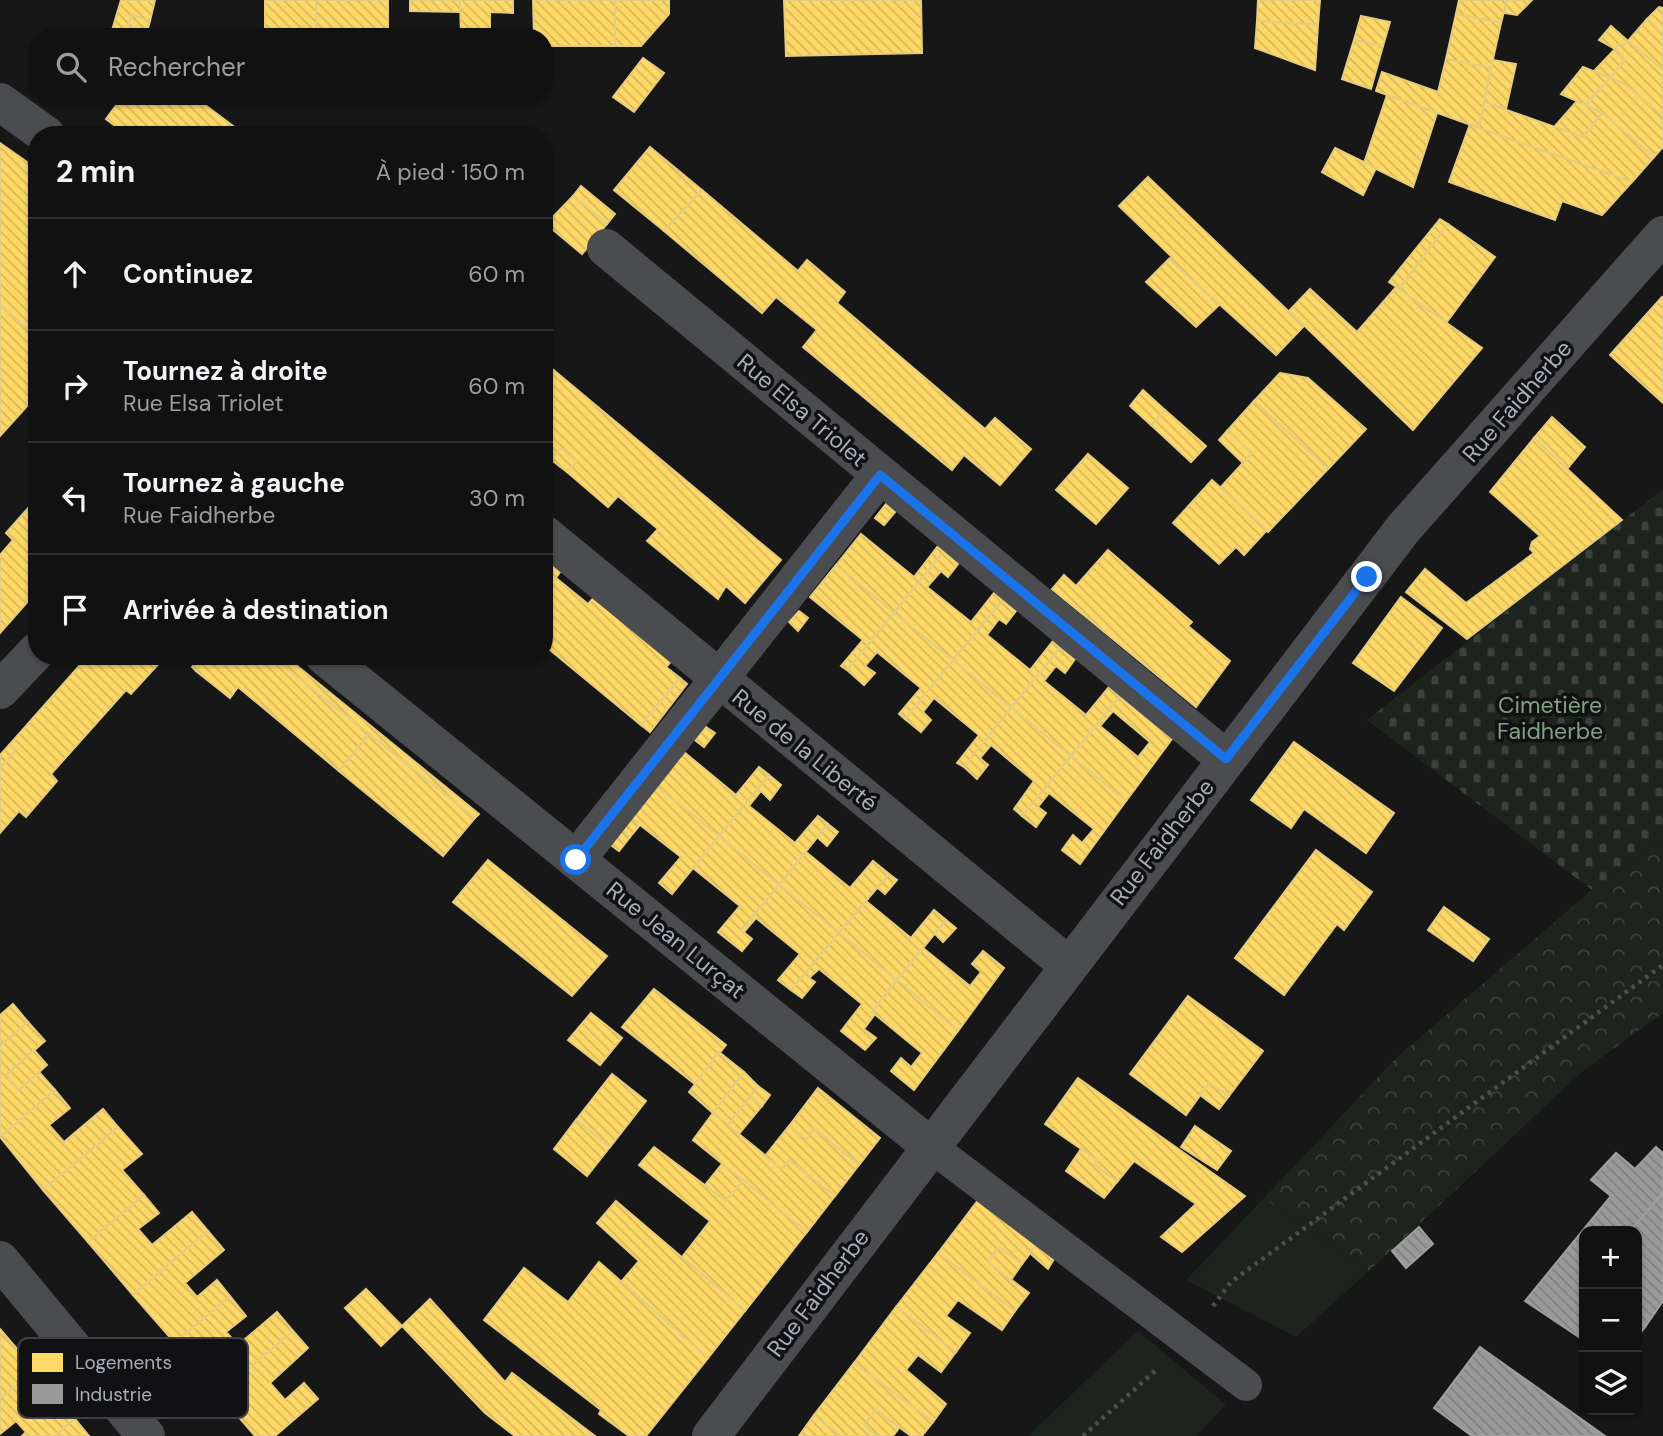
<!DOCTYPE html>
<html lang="fr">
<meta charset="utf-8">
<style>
:root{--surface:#111;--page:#1e1f1f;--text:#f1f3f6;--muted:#9c9d9f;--line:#303131}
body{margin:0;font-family:"DM Sans",sans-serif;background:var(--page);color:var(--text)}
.controls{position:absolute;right:21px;bottom:21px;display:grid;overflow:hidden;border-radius:14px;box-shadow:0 2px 5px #0004}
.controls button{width:63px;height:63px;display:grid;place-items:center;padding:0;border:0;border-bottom:2px solid var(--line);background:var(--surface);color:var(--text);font:35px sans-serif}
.stop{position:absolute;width:21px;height:21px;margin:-16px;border:5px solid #1a73e8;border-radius:50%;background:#fff}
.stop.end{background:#1a73e8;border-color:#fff;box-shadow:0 2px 7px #0008}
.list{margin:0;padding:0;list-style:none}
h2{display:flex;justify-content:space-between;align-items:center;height:91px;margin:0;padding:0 28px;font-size:30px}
h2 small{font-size:23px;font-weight:400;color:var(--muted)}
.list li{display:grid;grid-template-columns:46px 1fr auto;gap:21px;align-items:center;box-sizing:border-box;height:112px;padding:0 28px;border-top:2px solid var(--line)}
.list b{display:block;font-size:26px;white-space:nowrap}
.list p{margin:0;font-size:23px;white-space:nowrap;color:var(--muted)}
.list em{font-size:23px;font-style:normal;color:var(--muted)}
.icon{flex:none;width:38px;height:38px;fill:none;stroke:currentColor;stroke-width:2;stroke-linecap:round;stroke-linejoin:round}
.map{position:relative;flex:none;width:1663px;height:1436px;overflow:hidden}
.search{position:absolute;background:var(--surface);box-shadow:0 2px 5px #0004;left:28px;top:28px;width:525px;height:77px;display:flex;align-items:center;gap:18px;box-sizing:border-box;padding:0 24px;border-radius:28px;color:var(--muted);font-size:26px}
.panel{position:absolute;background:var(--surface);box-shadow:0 2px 5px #0004;left:28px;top:126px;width:525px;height:539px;border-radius:28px}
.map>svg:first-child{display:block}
.grass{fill:#1d241e}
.forest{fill:url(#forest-crowns)}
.cemetery{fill:url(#cemetery-stones)}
.homes{fill:url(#homes-back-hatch);stroke:#e5cc7f;stroke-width:2;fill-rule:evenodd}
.industry{fill:url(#industry-back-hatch);stroke:#9e9fa2;stroke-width:2}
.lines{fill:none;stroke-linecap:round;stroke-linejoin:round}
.path{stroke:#4d4e52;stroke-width:4.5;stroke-dasharray:3.5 5;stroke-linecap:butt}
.service{stroke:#4b4c50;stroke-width:32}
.minor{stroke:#4b4c50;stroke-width:38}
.route{stroke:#1a73e8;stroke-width:9}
.labels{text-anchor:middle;stroke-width:7;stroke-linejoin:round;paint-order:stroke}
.street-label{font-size:23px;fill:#a8adb8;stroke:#111113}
.park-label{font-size:23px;fill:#7fa381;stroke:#111113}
.key{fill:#111113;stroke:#3e4045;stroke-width:2}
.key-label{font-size:19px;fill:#a8adb8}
</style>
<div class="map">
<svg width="1663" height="1436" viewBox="0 0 1663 1436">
<defs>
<pattern id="forest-crowns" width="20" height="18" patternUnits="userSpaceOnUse" patternTransform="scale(1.75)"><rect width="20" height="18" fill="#1d241e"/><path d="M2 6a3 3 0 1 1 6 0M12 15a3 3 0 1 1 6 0" fill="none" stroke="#3b413d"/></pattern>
<pattern id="cemetery-stones" width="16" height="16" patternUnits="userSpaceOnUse" patternTransform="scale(1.75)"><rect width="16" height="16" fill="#1d241e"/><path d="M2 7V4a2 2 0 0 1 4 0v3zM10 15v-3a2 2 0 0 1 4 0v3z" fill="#3b413d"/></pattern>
<pattern id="homes-back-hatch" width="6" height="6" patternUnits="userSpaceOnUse" patternTransform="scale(1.75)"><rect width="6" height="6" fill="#ffd966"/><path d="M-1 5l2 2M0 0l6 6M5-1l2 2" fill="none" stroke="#d6b85d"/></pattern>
<pattern id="industry-back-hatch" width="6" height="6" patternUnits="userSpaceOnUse" patternTransform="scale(1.75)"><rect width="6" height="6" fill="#999"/><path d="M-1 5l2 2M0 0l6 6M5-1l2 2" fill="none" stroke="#7f8080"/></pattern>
</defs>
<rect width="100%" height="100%" fill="#171717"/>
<!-- grass -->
<g class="grass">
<polygon points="1264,1198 1369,1271 1296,1337 1186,1280"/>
<polygon points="1138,1331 1226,1405 1196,1436 1028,1436"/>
</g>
<!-- forest -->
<polygon class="forest" points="1663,839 1663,1013 1584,1070 1369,1271 1264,1198 1396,1058 1592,890"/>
<!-- cemetery -->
<polygon class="cemetery" points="1663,489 1663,839 1592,890 1367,720"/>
<!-- homes -->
<g class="homes">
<polygon points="121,0 155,0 150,21 132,15 128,26 147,32 146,37 110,37"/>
<polygon points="265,0 316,0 316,35 265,34"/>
<rect x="316" y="0" width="72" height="37"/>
<polygon points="410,0 460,0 460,12 410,11"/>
<polygon points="460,0 513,0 513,13 490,12 490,37 461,37"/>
<polygon points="533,0 615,0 615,46 544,46 544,37 534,37"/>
<polygon points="615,0 669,0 669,14 641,46 615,46"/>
<polygon points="784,0 921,0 922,53 786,56"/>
<polygon points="1258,0 1320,0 1318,25 1257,21"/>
<polygon points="1459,0 1507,0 1501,23 1456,14"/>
<polygon points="1507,0 1532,0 1517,15 1504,13"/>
<polygon points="1659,7 1663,8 1663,34 1647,19"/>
<polygon points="1456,14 1501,23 1491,68 1446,59"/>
<polygon points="132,15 150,21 147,32 128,26"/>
<polygon points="1361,16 1390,22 1383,46 1354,40"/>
<polygon points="1647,19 1663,34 1663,70 1628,41"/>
<polygon points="1257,21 1318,25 1315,70 1255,48"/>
<polygon points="1611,26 1628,41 1623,46 1620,43 1615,49 1599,40"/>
<polygon points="1354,40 1383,46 1371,89 1342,79"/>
<polygon points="1628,41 1663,70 1663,116 1625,84 1610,78 1625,60 1615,49 1620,43 1623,46"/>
<polygon points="1615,49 1625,60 1610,78 1594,71"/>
<polygon points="643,58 664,73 634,112 613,97"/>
<polygon points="1446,59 1491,68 1479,128 1376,91 1382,72 1438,92"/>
<polygon points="1493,60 1516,64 1506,109 1484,102"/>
<polygon points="1583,67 1610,78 1586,105 1561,94"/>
<polygon points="1610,78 1625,84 1663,116 1663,147 1654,157 1602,113 1586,105"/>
<polygon points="1387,95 1437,113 1413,187 1364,163"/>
<polygon points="123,96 193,96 237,129 232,135 143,135 138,131 135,135 127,135 106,119"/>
<polygon points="1577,101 1602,113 1583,137 1554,127"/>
<polygon points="1484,102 1583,137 1602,113 1654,157 1632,182 1479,128"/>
<polygon points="1470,124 1479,128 1632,182 1602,215 1562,201 1555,220 1449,182"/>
<polygon points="0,143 37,169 37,338 0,305"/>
<polygon points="650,147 702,190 664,231 614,190"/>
<polygon points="1335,148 1376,168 1363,195 1322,172"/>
<polygon points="1148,177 1304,326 1276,355 1169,259 1172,257 1119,206"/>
<polygon points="581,186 615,214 607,224 573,196"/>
<polygon points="702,190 798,271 807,260 845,292 837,303 985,429 995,418 1031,449 1000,485 964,455 952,470 803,347 817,330 776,297 762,313 664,231"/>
<polygon points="573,196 607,224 582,254 546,224"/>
<polygon points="1440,219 1448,224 1399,289 1389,282"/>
<polygon points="1448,224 1495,257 1446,323 1399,289"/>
<polygon points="1169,259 1219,305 1196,327 1146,282"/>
<polygon points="1396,287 1482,348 1413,430 1289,311 1310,289 1357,332"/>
<polygon points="1662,297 1663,298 1663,403 1610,355"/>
<polygon points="0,305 37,338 37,395 0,436"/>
<polygon points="544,362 781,560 745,603 726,586 718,599 647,541 658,529 618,496 608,507 567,472 577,462 561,448 550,459 544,454"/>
<polygon points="1280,373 1308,378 1366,429 1328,469 1254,401"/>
<polygon points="1143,390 1165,410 1151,425 1130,406"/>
<polygon points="1254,401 1328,469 1268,532 1220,488 1252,453 1227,431"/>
<polygon points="1165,410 1206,446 1191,462 1151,425"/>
<polygon points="1552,417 1585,447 1567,469 1534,438"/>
<polygon points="1227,431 1252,453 1243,463 1219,440"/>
<polygon points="1534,438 1622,520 1467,639 1406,592 1425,569 1466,603 1534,553 1530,549 1532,542 1540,536 1490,492"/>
<polygon points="561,448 577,462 567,472 550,459"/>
<polygon points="1088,454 1128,488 1096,524 1056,490"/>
<polygon points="1212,480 1267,530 1244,555 1236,547 1219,564 1173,523"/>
<polygon points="37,498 37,591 0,633 0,555 13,540 6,533"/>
<polygon points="886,504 895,512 884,525 875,518"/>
<polygon points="861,534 914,577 938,546 944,551 894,613 836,565"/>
<polygon points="544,550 564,566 556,578 588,604 597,594 675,657 666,667 680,678 641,725 544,645"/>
<polygon points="1108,550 1192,622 1188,626 1230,661 1196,707 1052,589 1064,575 1076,586"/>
<polygon points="944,551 958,564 948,577 941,571 927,587 971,622 994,593 1003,600 953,660 894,613"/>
<polygon points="836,565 894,613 847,670 841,666 863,640 810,597"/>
<polygon points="1401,597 1442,628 1394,691 1353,663"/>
<polygon points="1003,600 1016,611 1006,624 999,619 987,635 1030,670 1053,641 1060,648 1011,708 953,660"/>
<polygon points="799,611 808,618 798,631 789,622"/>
<polygon points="894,613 953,660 905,719 899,714 921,688 877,652 865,666 875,673 864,685 847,670"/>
<polygon points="1060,648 1075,659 1065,673 1056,666 1044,681 1086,715 1109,687 1120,696 1071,756 1011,708"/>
<polygon points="88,656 160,656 163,659 131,694 126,690 51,774 57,781 26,817 19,811 0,833 0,768 16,750 9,745"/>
<polygon points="202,656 206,656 196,671 192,667"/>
<polygon points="206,656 252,656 259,662 264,656 271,656 369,734 339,771 238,687 230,698 196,671"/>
<polygon points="271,656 285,656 479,814 475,818"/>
<polygon points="953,660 1011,708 964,767 957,763 979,735 934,698 923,712 931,720 921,732 905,719"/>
<polygon points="680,678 687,684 650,732 641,725"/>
<path d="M 1120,696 L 1172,739 L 1126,801 L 1071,756 ZM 1113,711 L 1150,742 L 1138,757 L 1100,726 Z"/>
<polygon points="1011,708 1071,756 1022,816 1014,809 1034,781 991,745 980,758 988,765 977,779 964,767"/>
<polygon points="706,727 715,733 704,747 695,740"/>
<polygon points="369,734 475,818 443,856 339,771"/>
<polygon points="1294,742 1394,813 1366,853 1304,809 1291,828 1251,800"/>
<polygon points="9,745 16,750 0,768 0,755"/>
<polygon points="684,752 736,795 759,767 769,775 719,836 656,786"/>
<polygon points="1071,756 1126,801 1080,864 1062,850 1073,835 1082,843 1094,829 1049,793 1038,807 1046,813 1036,827 1022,816"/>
<polygon points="769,775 781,785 770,800 761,791 749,806 795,843 818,816 828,824 779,885 719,836"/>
<polygon points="656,786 719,836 672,894 659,883 681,857 630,817"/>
<polygon points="630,817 640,825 630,837 620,828"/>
<polygon points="828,824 838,832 827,846 817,837"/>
<polygon points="620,828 630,837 619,851 608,843"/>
<polygon points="719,836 779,885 741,930 752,939 742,951 718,932 740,906 693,868"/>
<polygon points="1316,850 1372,892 1344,930 1337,924 1284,995 1235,958"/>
<polygon points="806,852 850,888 873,861 889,874 839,933 779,885"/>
<polygon points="488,860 607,956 572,996 453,902"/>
<polygon points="889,874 897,880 885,894 878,888"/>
<polygon points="779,885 839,933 791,990 778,980 800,954 756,918 743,933 741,930"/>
<polygon points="866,901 911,938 934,910 946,920 897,980 839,933"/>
<polygon points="1444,907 1489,939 1473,961 1428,930"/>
<polygon points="946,920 956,928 943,942 935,934"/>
<polygon points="839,933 897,980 872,1012 875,1014 864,1029 876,1038 865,1050 841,1031 862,1004 819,969 809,978 815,982 802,998 791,990"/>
<polygon points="923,948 970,986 981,972 972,964 983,951 1004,968 958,1031 897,980"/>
<polygon points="897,980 958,1031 914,1090 891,1071 901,1058 911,1067 922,1053 872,1012"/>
<polygon points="654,989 726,1045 695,1084 622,1027"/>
<polygon points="1188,996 1263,1051 1229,1096 1209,1083 1186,1115 1130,1074"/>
<polygon points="13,1004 28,1022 0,1046 0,1015"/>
<polygon points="591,1013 622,1038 600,1065 568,1040"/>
<polygon points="28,1022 45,1041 6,1075 19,1090 39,1072 55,1090 0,1137 0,1046"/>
<polygon points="34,1050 47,1065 19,1090 6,1075"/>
<polygon points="719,1052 744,1072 713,1113 689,1092"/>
<polygon points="744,1072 758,1086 727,1126 713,1113"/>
<polygon points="612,1074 646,1101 610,1147 576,1120"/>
<polygon points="1078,1078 1245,1196 1182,1252 1161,1237 1196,1204 1134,1161 1117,1182 1094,1164 1097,1160 1045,1124"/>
<polygon points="1209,1083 1229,1096 1219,1109 1200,1095"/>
<polygon points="758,1086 770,1095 762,1106 750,1097"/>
<polygon points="818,1088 880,1138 859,1165 814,1129 806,1140 789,1126"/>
<polygon points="55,1090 70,1108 49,1125 64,1142 103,1109 118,1127 43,1190 0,1137"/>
<polygon points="750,1097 762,1106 738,1135 727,1126"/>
<polygon points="713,1113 782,1169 789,1160 835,1196 807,1232 693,1140"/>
<polygon points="576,1120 610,1147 587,1176 554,1149"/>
<polygon points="789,1126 806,1140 814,1129 859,1165 835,1196 789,1160 782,1169 765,1156"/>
<polygon points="1195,1126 1231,1151 1217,1170 1181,1147"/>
<polygon points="118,1127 142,1154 122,1170 144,1195 88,1242 43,1190"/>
<polygon points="654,1147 726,1201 743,1180 807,1232 745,1311 682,1257 710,1221 639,1165"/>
<polygon points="1081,1149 1097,1160 1094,1164 1117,1182 1104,1198 1066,1171"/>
<polygon points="722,1164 743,1180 726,1201 705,1185"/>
<polygon points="144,1195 159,1213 138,1229 152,1245 192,1212 208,1231 133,1295 88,1242"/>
<polygon points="979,1199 1037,1244 1022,1264 999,1247 988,1262 1029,1293 1015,1311 938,1253"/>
<polygon points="616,1201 745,1311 708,1358 621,1282 639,1261 597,1223"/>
<polygon points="208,1231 224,1250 185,1283 197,1297 217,1280 230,1296 175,1343 133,1295"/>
<polygon points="1037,1244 1054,1259 1048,1269 1030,1253"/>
<polygon points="999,1247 1022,1264 1011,1280 988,1262"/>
<polygon points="938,1253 1015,1311 1002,1330 958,1300 946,1316 970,1333 956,1352 896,1307"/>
<polygon points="599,1262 708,1358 646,1436 629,1436 599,1414 601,1410 484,1320 524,1268 568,1302"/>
<polygon points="366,1289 402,1326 381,1346 345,1308"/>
<polygon points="230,1296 246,1316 226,1332 238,1345 277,1312 293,1331 219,1394 175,1343"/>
<polygon points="430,1299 505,1382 512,1373 595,1436 515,1436 485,1413 402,1326"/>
<polygon points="896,1307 956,1352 941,1372 918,1355 906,1370 946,1404 933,1422 854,1363"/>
<polygon points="0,1329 35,1370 0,1399"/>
<polygon points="293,1331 308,1348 270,1383 285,1400 304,1383 318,1399 275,1436 255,1436 219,1394"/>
<polygon points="854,1363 933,1422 922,1436 911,1436 876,1410 864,1425 878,1436 841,1436 814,1415"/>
<polygon points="35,1370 75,1419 54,1436 22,1436 26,1432 16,1421 0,1434 0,1399"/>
<polygon points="876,1410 899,1428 893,1436 878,1436 864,1425"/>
<polygon points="814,1415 841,1436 799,1436"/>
<polygon points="75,1419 89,1436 54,1436"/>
</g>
<!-- industry -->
<g class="industry">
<polygon points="1656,1147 1663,1153 1663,1193 1630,1231 1584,1231 1584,1335 1582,1339 1525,1301 1611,1196 1591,1180 1616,1153 1635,1169"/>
<polygon points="1663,1193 1663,1301 1645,1327 1637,1321 1637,1231 1630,1231"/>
<polygon points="1419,1227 1433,1244 1406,1268 1392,1251"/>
<polygon points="1637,1321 1645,1327 1637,1338"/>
<polygon points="1480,1347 1605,1436 1472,1436 1434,1408"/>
</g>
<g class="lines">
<!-- path -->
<g class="path">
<polyline points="1213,1306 1231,1282 1663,965"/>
<polyline points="1083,1436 1156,1370"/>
</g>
<!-- service -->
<polyline class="service" points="930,1146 1246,1385"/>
<!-- minor -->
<g class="minor">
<polyline points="0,102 46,135"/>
<polyline points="606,248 1226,759"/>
<polyline points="544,534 1068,965"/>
<polyline points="324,656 930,1146"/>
<polyline points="0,690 37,651"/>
<polyline points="576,860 880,475"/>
<polyline points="0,1260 146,1436"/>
<polyline points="711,1436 1403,529 1663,235"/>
</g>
</g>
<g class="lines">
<!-- route -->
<polyline class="route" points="576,860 880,475 1226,759 1367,577"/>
</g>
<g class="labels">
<!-- street labels -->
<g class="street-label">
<text transform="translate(1517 401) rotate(-49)" y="8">Rue Faidherbe</text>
<text transform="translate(802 410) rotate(40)" y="8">Rue Elsa Triolet</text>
<text transform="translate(805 750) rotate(39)" y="8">Rue de la Liberté</text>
<text transform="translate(1162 842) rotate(-52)" y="8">Rue Faidherbe</text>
<text transform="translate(676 940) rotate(39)" y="8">Rue Jean Lurçat</text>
<text transform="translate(818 1293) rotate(-53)" y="8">Rue Faidherbe</text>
</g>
<!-- park labels -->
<g class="park-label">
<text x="1550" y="713">Cimetière<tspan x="1550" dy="26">Faidherbe</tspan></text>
</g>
</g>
<!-- legend -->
<rect x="18" y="1338" width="230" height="80" rx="10" class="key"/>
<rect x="32" y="1353" width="31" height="19" fill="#ffd966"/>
<rect x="32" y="1384" width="31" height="20" fill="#999"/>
<g class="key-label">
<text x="75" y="1369">Logements</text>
<text x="75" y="1401">Industrie</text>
</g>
</svg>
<div class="controls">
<button>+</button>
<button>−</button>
<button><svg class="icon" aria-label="layers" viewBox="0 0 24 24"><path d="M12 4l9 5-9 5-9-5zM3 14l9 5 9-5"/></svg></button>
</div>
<div class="stop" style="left:576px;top:860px"></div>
<div class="stop end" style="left:1367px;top:577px"></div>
<div class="search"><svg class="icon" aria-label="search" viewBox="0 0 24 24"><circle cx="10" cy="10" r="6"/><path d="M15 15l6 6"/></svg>Rechercher</div>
<section class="panel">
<h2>2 min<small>À pied · 150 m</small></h2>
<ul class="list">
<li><svg class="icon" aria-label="ahead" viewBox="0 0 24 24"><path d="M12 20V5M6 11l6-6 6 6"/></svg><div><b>Continuez</b></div><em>60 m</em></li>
<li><svg class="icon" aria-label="right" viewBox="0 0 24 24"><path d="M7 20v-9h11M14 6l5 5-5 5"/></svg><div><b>Tournez à droite</b><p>Rue Elsa Triolet</p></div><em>60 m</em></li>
<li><svg class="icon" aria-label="left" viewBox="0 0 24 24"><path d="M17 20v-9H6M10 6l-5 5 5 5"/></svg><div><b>Tournez à gauche</b><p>Rue Faidherbe</p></div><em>30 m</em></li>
<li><svg class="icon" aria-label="arrive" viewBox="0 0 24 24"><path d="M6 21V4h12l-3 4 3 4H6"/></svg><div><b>Arrivée à destination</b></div></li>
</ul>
</section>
</div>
